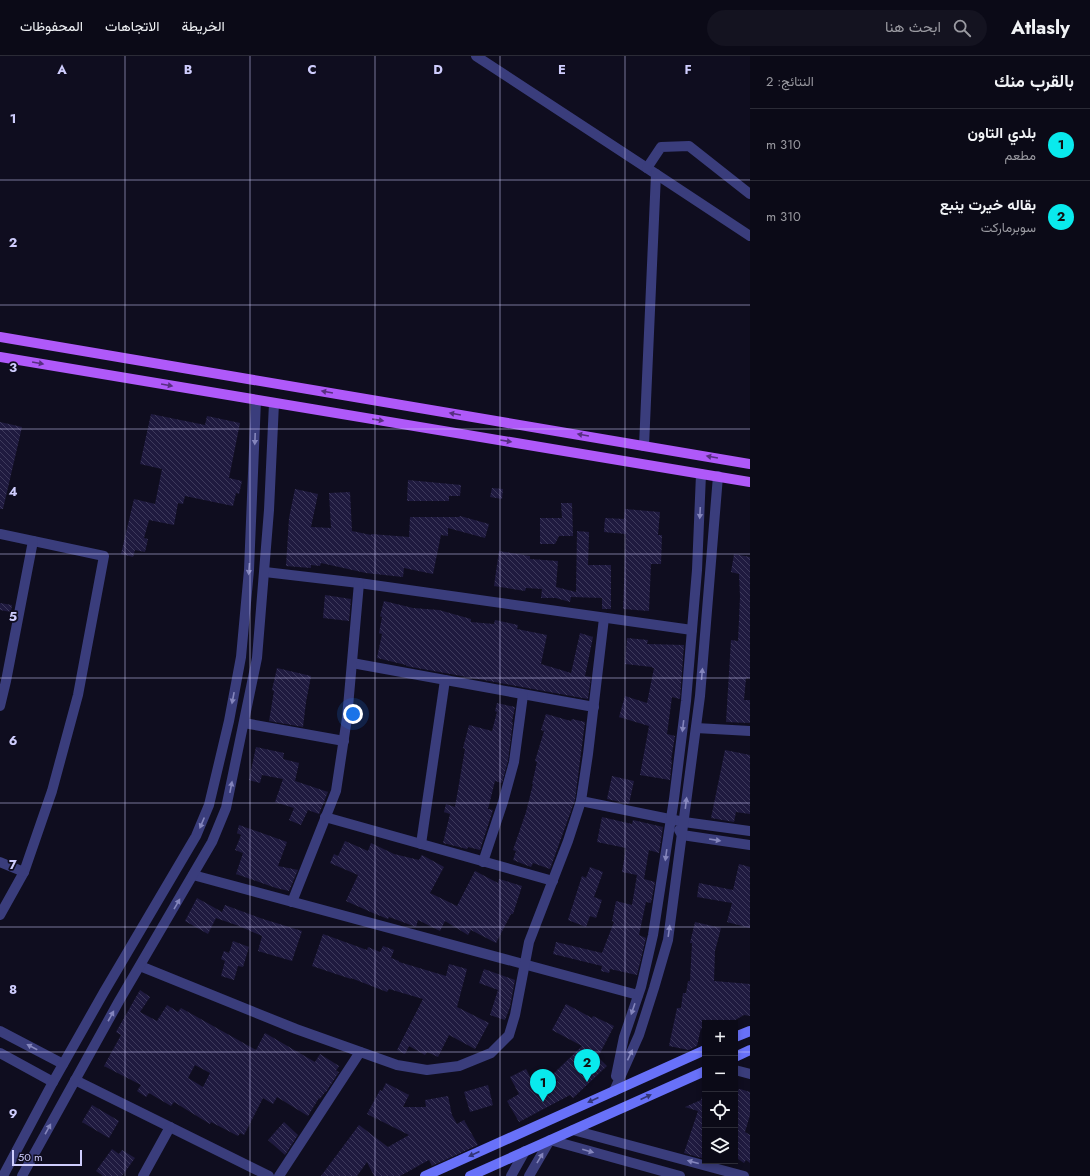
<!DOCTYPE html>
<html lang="ar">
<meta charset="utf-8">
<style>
:root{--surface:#0b0a17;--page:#141320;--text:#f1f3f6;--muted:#9a9aa1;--line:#2b2b36;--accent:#09eaed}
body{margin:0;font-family:Jost,Vazirmatn,sans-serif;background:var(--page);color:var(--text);direction:rtl}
.controls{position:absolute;right:12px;bottom:12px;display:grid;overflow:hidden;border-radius:0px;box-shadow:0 2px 6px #0003}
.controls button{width:36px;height:36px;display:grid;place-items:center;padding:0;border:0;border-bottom:1px solid var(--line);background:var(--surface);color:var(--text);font:20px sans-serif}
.scale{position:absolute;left:12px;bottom:10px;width:70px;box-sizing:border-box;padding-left:4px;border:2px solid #cfcdfd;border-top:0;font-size:11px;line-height:14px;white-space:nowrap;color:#cfcdfd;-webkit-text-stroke:3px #0f0d1f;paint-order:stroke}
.you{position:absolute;left:353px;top:658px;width:14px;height:14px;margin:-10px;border:3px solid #fff;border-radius:50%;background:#1a73e8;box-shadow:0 0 0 6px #1a73e833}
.badge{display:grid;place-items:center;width:26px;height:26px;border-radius:50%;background:var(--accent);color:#111;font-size:13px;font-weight:700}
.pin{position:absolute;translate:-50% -33px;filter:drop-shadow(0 1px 2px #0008)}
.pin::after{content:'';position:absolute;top:21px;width:14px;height:12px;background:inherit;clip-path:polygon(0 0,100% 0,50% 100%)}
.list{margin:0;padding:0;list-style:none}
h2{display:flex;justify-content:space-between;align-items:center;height:52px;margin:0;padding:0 16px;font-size:17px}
h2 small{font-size:13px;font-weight:400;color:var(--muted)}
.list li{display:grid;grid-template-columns:26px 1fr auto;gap:12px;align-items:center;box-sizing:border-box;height:72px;padding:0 16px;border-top:1px solid var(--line)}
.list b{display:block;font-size:15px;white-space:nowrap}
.list p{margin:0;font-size:13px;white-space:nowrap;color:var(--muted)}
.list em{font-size:13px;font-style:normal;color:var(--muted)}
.icon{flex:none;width:22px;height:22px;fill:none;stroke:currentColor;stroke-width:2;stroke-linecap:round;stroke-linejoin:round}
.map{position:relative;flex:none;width:750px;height:1120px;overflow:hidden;direction:ltr}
header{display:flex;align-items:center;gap:24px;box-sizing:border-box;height:56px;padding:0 20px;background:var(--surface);border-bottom:1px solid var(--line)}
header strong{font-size:19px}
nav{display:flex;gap:22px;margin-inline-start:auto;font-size:14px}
.search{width:280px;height:36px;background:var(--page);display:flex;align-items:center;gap:10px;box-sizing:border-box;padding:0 14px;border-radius:22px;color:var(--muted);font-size:15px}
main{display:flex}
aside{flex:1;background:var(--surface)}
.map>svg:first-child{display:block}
.building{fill:url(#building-back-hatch);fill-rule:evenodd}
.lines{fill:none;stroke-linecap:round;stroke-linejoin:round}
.street{stroke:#3a3d7c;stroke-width:10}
.secondary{stroke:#6871f9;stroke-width:10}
.primary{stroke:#af59f9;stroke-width:10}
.oneway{fill:#572f81}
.oneway2{fill:#8485bc}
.oneway3{fill:#333576}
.grid{fill:none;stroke:#cfcdfd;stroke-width:1;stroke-opacity:0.55}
.grid-label{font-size:13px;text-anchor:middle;font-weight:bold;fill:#cfcdfd;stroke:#0f0d1f;stroke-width:3.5;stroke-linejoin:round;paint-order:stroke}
</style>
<header>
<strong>Atlasly</strong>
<div class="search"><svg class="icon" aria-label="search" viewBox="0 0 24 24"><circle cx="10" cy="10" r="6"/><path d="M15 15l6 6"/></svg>ابحث هنا</div>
<nav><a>الخريطة</a><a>الاتجاهات</a><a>المحفوظات</a></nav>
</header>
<main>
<aside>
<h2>بالقرب منك<small>النتائج: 2</small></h2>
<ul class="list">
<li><span class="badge">1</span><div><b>بلدي التاون</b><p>مطعم</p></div><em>310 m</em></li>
<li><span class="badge">2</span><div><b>بقاله خيرت ينبع</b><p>سوبرماركت</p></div><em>310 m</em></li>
</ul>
</aside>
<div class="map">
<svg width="750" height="1120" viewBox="0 0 750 1120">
<defs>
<pattern id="building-back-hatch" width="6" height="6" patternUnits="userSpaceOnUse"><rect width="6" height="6" fill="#1f1a3f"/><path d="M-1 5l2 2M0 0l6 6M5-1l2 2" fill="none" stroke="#3e3a5c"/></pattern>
</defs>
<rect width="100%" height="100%" fill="#0f0d1f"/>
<!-- building -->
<g class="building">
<polygon points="151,358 205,369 207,360 240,367 229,422 242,425 239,438 236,437 233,450 185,440 183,448 178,447 174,469 149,464 144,482 148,483 145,496 135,494 133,501 121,498 134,443 155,448 162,413 140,408"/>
<polygon points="0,366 22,371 3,453 0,453"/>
<polygon points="408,424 461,429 460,440 449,440 449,445 407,445"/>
<polygon points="492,432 503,433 502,443 490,441"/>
<polygon points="295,433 318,438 311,471 331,472 329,437 350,436 352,475 371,479 371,478 409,481 410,461 459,461 460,460 489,468 485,482 448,472 448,480 441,479 433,518 404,512 403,521 366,517 321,507 320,510 311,509 311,512 286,510 289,462"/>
<polygon points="561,447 572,447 573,480 559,480 555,488 540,488 540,462 562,462"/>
<polygon points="625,453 660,456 658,479 662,479 661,508 651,508 649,555 623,553 626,478 604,476 605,462 624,463"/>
<polygon points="577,475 589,476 588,509 611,509 611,553 602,553 602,542 571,541 570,546 556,542 541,542 542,533 526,532 525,535 494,530 499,495 530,500 530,503 558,505 556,531 576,536"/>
<polygon points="734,498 750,501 750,622 746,622 744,644 750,644 750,667 726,666 731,584 738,585 740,541 739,518 731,516"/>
<polygon points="325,539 351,543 349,565 323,562"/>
<polygon points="384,545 413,552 439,554 471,563 471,566 494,568 495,564 518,569 517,573 547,579 541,608 571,617 580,577 593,581 585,620 591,621 588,643 406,610 406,609 377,602 382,578 379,577 382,561 380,560"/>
<polygon points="0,547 12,549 11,556 0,554"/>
<polygon points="627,582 648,584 647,588 684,589 680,643 672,641 667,678 675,680 671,704 672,704 670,724 640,719 649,670 619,661 625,640 647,647 654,612 652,612 652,611 625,608"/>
<polygon points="277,612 311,620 306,646 303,671 269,665 274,635 272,634"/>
<polygon points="497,647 515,651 512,666 513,666 508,705 502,727 495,725 488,753 493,754 480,794 468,791 467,793 443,787 450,758 444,756 446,748 455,751 465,693 463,692 469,669 492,675 497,656 495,655"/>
<polygon points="546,658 571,665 572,663 585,666 575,744 550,813 533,807 531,811 513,804 516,795 513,794 526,756 533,728 532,728 537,706 535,705 544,675 541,674"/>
<polygon points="256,691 284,697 283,703 299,707 295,725 328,736 319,758 308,754 301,769 289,764 294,752 275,746 283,723 262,719 260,727 249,724"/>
<polygon points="725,694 750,699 750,758 736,756 734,766 711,762"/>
<polygon points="612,720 634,725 629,748 607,743"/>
<polygon points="602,761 632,768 633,764 663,771 659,797 649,794 644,823 655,826 651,847 646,846 639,879 646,882 637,919 610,913 609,917 601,915 602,910 553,898 556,886 602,897 614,866 612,865 616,845 632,849 637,819 622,816 626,792 597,786"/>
<polygon points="239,769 287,786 278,810 298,814 289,835 276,832 236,818 243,797 235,794 241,779 237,777"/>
<polygon points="345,785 368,795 371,787 394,798 419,804 422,799 444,811 430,837 457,850 475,815 498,827 499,823 522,830 513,858 511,858 496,887 471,874 468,879 445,865 440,875 418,864 416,871 389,861 388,863 373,857 346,845 358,819 330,807 334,798 338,800"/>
<polygon points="739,808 750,811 750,872 727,866 732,847 697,841 699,827 733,834"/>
<polygon points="590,811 603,816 594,841 602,844 596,862 590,860 586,871 568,864 582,820 586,822"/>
<polygon points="197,842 222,856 225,849 263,863 302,875 292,905 258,895 262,880 239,870 216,862 208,878 185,865"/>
<polygon points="695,866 721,872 715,895 714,925 750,928 750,960 744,959 730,967 705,967 705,979 701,972 697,990 689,994 669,990 677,952 681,952 683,937 686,937 688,925 690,925 692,887 690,887"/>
<polygon points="323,878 367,894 368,891 380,896 383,890 394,894 391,902 399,905 399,906 446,920 449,908 467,913 457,951 489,967 475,993 449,979 438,1001 427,996 425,999 409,990 405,998 397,994 423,943 389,933 387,936 351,922 351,923 312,910"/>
<polygon points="233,885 249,891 243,911 238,910 234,924 221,920 225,905 221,903 224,895 229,897"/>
<polygon points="484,913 515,924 510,951 505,964 490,959 498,934 479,927"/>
<path d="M 140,934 L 150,941 L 140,956 L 157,965 L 167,949 L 178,956 L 181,952 L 256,994 L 265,977 L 315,1006 L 320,998 L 339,1010 L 336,1015 L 339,1016 L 326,1036 L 325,1036 L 320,1043 L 319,1042 L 308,1060 L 277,1041 L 273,1048 L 263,1042 L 244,1079 L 240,1077 L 238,1080 L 211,1066 L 210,1068 L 174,1046 L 171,1050 L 149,1037 L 146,1041 L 137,1035 L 141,1029 L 104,1010 L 121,979 L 116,976 ZM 195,1009 L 210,1017 L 203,1031 L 188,1022 Z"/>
<polygon points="566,948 592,962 593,960 614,970 598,1001 607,1010 573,1042 570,1039 519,1066 507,1045 519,1038 510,1021 526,1013 538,1036 558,1025 552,1019 582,990 552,974"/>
<polygon points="386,1027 409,1039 403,1051 426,1051 425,1044 448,1040 452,1059 457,1068 464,1064 478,1089 432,1110 429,1104 400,1120 374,1120 367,1106 357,1120 321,1120 359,1069 388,1091 409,1079 367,1058 380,1034 382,1035"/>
<polygon points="488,1029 493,1049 470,1056 464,1036"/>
<polygon points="740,1033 750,1036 750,1059 745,1076 750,1079 750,1107 746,1104 744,1107 735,1101 735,1035"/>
<polygon points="703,1037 705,1038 705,1103 684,1097 698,1055 685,1051 701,1044"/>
<polygon points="92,1049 119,1065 109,1082 82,1066"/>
<polygon points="284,1066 298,1079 285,1099 268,1084"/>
<polygon points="112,1093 119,1098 122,1094 135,1102 122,1120 103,1120 96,1115"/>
</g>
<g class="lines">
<!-- street -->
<g class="street">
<polyline points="476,0 656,118 644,390"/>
<polyline points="647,112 661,91 689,90 750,138"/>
<polyline points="656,118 750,180"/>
<polyline points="0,478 104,500 78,639 52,735 24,816 0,859"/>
<polyline points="265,516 359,527 692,574"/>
<polyline points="352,607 594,651"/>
<polyline points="0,650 6,625 33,485"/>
<polyline points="244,667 344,685"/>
<polyline points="696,672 750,675"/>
<polyline points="581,745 684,766 750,775"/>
<polyline points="325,761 553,825"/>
<polyline points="679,774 682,779 750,789"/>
<polyline points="421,788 445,624"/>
<polyline points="0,806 24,816"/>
<polyline points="483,806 503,746 514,706 523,639"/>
<polyline points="193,819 638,939"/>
<polyline points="292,846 336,735 347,662 359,527"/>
<polyline points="140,910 296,973 397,1009 427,1014 459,1010 491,997 509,979 515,959 529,886 568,785 581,745 588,698 604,562"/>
<polyline points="0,975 63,1008"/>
<polyline points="0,997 53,1026"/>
<polyline points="735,1014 750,1018"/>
<polyline points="616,1020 624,981 641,931 653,879 674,743 686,645 697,514 701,418"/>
<polyline points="75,1024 269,1120"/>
<polyline points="614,1035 639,979 654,932 668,884 700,640 718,420"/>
<polyline points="573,1074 744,1120"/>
<polyline points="3,1120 53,1026 104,936 196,780 209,749 229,665 241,601 249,514 256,344"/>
<polyline points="22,1120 119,945 212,786 226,752 257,602 269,454 274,347"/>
<polyline points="143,1120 170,1071"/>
<polyline points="279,1120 360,996"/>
<polyline points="511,1120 525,1095"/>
<polyline points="529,1120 550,1084 680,1120"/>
</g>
<!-- secondary -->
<g class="secondary">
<polyline points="735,981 750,975"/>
<polyline points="735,1001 750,994"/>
<polyline points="425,1120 705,994"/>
<polyline points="470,1120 705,1015"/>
</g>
<!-- primary -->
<g class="primary">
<polyline points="0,281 750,408"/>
<polyline points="0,301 750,426"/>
</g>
</g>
<!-- one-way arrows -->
<defs><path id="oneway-solid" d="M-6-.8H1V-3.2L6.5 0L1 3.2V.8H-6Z"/></defs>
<g class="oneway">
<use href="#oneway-solid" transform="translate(38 307) rotate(10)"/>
<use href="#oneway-solid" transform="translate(167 329) rotate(10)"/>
<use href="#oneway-solid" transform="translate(327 336) rotate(-170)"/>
<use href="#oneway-solid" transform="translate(455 358) rotate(-170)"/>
<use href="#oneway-solid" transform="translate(378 364) rotate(9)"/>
<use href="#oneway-solid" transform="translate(583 379) rotate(-170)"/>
<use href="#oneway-solid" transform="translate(506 385) rotate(9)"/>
<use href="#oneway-solid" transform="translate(712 401) rotate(-170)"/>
</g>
<g class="oneway2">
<use href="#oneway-solid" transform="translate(255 383) rotate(92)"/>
<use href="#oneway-solid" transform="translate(700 457) rotate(93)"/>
<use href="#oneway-solid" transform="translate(249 513) rotate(94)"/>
<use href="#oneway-solid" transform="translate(702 618) rotate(-85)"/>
<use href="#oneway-solid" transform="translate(233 642) rotate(101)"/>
<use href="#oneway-solid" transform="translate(683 670) rotate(97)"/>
<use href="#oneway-solid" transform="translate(231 731) rotate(-79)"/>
<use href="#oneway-solid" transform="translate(686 747) rotate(-83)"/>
<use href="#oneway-solid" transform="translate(202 767) rotate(113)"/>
<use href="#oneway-solid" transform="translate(715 784) rotate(9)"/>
<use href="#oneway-solid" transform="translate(666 799) rotate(98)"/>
<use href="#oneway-solid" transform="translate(177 848) rotate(-60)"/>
<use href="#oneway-solid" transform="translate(669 875) rotate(-82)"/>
<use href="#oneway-solid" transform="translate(633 953) rotate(109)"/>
<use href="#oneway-solid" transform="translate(111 960) rotate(-61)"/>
<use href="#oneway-solid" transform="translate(32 991) rotate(-152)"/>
<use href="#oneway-solid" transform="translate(630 999) rotate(-65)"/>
<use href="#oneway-solid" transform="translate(48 1073) rotate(-61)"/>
<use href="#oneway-solid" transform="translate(588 1095) rotate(16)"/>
<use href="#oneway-solid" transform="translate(540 1102) rotate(-59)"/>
<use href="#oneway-solid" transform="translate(693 1106) rotate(-165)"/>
</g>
<g class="oneway3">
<use href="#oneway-solid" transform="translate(646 1041) rotate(-24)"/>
<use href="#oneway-solid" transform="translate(593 1044) rotate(156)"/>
<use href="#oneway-solid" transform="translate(474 1098) rotate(156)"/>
</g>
<!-- grid -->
<path class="grid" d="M 125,0 L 125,1120M 250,0 L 250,1120M 375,0 L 375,1120M 500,0 L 500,1120M 625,0 L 625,1120M 0,124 L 750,124M 0,249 L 750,249M 0,373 L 750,373M 0,498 L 750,498M 0,622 L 750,622M 0,747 L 750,747M 0,871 L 750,871M 0,996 L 705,996M 735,996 L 750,996"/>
<g class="grid-label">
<text x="62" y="18">A</text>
<text x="188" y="18">B</text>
<text x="312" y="18">C</text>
<text x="438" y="18">D</text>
<text x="562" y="18">E</text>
<text x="688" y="18">F</text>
<text x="13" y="67">1</text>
<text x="13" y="191">2</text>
<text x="13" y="316">3</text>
<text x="13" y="440">4</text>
<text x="13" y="565">5</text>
<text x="13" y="689">6</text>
<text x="13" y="813">7</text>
<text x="13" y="938">8</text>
<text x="13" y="1062">9</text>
</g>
</svg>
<div class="controls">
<button>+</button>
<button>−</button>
<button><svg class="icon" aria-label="locate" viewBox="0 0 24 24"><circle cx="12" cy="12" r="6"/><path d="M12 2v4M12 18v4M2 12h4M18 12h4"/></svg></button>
<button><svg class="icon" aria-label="layers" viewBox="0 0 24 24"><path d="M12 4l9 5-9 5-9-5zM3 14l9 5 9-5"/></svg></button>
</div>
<div class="scale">50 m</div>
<div class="you"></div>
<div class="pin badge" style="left:543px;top:1046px">1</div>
<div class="pin badge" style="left:587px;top:1026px">2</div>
</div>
</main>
